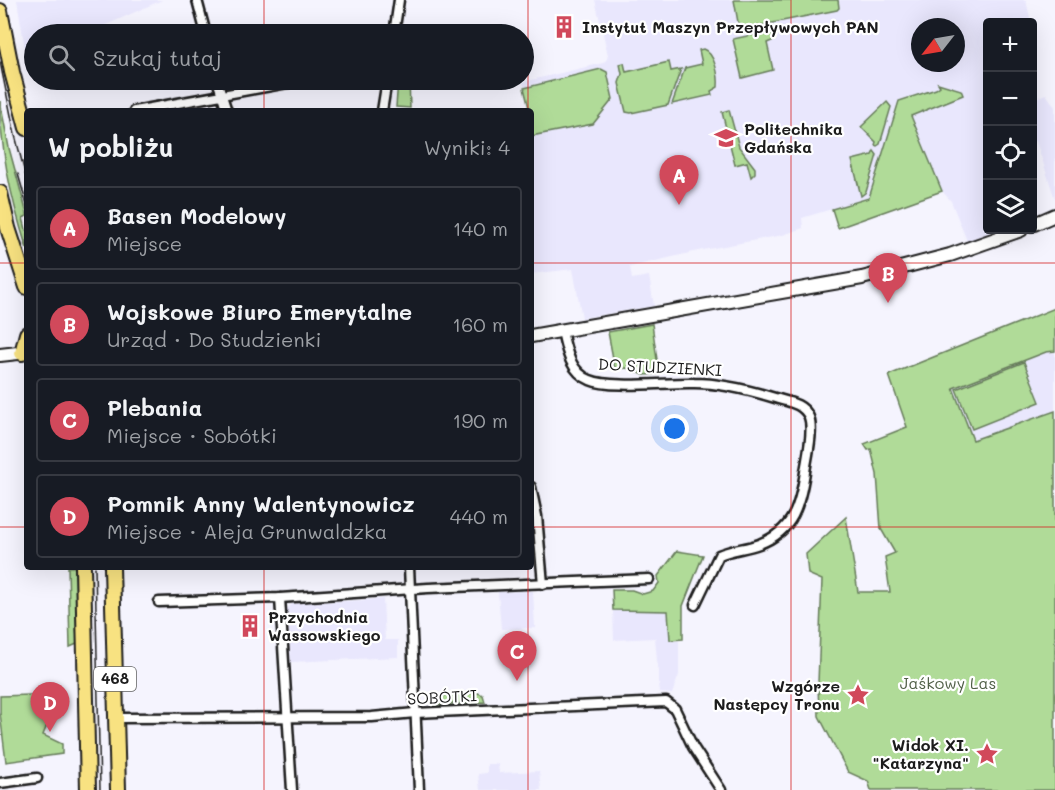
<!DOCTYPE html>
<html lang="pl">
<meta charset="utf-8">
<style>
:root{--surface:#171b24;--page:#20242c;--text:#f1f3f6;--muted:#9ea1a6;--line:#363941;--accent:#d1495b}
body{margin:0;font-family:Mali,sans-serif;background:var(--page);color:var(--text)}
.controls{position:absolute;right:18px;top:18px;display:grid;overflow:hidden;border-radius:6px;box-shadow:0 6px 24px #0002}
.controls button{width:54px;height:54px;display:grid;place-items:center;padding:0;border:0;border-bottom:2px solid var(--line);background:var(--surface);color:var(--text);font:30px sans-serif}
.compass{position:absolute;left:911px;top:18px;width:54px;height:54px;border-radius:50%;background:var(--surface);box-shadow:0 6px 24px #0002;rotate:239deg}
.you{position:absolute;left:675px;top:429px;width:21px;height:21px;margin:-15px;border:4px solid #fff;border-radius:50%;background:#1a73e8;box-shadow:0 0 0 9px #1a73e833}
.badge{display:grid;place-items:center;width:39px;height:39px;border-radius:50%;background:var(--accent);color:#fff;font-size:20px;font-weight:700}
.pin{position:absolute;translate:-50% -50px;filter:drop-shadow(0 2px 3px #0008)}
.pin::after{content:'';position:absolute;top:32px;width:21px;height:18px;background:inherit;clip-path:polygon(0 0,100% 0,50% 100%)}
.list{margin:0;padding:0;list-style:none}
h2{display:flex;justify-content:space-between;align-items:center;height:78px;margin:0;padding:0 24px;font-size:26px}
h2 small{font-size:20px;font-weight:400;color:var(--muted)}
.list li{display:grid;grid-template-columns:39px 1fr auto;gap:18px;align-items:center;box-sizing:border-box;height:84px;margin:0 12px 12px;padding:0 12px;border:2px solid var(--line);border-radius:6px}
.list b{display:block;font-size:22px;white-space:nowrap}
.list p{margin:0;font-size:20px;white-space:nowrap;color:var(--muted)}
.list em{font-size:20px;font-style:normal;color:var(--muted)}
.icon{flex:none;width:33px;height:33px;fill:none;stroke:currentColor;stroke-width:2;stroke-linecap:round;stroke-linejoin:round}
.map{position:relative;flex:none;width:1055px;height:790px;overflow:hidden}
.search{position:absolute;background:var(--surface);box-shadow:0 6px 24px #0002;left:24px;top:24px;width:510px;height:66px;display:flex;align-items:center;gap:15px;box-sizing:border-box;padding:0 21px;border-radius:33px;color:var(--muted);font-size:22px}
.panel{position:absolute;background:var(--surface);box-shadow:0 6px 24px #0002;left:24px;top:108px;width:510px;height:462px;border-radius:6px}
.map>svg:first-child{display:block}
.built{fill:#e9e7fd;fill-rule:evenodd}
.green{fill:#b0db98;stroke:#667c5a;stroke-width:1.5}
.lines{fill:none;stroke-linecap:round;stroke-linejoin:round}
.street-casing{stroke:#1c1c1c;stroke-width:13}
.secondary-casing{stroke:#1c1c1c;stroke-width:16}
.primary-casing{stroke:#1c1c1c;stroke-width:18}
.street{stroke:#fff;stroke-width:8}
.secondary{stroke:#fff;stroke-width:12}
.primary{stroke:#f8e281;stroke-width:14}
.tram{stroke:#1c1c1c;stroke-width:1.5}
.grid{fill:none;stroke:#d62828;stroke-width:1.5;stroke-opacity:0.55}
.labels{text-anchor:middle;stroke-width:4.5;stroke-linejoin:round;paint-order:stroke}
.shield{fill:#fff;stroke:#606060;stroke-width:1.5}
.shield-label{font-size:15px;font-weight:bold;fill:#1c1c1c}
.poi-label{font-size:16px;font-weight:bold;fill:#1c1c1c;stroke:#fff;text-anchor:start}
.street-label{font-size:16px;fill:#1c1c1c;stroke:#fff}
.park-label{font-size:16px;fill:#505f47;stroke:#fff}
</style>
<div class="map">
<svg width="1055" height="790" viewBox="0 0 1055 790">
<rect width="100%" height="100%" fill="#f5f4fe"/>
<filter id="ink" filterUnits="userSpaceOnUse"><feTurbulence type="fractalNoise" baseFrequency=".0167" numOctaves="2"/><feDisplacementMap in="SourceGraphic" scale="12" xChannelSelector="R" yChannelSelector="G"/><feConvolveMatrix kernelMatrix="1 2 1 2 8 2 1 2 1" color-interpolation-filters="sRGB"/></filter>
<g filter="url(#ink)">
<!-- built -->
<g class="built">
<polygon points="17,0 162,0 86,34 34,34 34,58 27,61"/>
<path d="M 595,0 L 1026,0 L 1031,22 L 988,22 L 988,230 L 996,230 L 967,241 L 951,201 L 942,191 L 838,228 L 832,209 L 802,218 L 803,228 L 783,235 L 698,251 L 630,267 L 632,279 L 649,276 L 654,306 L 582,318 L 573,269 L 531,274 L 531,111 L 517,111 L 529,108 L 523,82 L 603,63 L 607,59 L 608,55 ZM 920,27 L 956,27 L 956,63 L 920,63 Z"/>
<polygon points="1046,94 1055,107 1055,199 1036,141 1033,142 1033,99"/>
<polygon points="1055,308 1055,411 973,440 889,375"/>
<polygon points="533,591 535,628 501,629 498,592"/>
<polygon points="383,599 385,640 398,640 398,657 291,662 287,609 292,604"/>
<polygon points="613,610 668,611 670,640 679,641 679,675 672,694 660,693 655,638 614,640"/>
<polygon points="487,764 498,764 499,773 539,771 541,790 480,790 478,774 487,773"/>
</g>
<!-- green -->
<g class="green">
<polygon points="734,0 838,0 839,8 837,10 742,29 739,28"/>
<polygon points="766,32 771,33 774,37 772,41 767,43 773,70 742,78 733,39"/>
<path d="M 703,49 C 715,53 719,76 718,87 L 711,91 L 712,95 L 672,104 L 685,68 L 702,64 L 699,50 Z"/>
<polygon points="669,62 671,71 681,69 668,105 631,113 626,112 619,83 622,74 620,64 624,63 626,72"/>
<polygon points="601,69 607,72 613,99 593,124 531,136 531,111 494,111 529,108 524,88"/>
<polygon points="398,80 409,80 410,108 396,107"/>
<polygon points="938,83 961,90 963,95 911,116 942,191 838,228 832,209 869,198 899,101 936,89 940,86"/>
<path d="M 0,101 L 9,148 L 27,214 L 27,216 L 23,218 L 27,233 L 27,249 C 12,202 0,150 0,101 Z"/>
<polygon points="887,102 891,107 880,144 877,146 875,145 876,142 861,127"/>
<polygon points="729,110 739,147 755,168 755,173 751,177 747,162 735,165 722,112"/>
<polygon points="874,151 877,155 866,192 861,196 852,160 872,155"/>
<polygon points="1055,308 1055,351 1046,352 953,388 973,440 1055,411 1055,790 871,790 868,781 848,772 819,716 818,683 822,580 808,574 806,554 846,517 858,592 890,592 885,557 895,553 881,529 877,474 871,449 868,450 864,444 907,427 889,375"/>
<polygon points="652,324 659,374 644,375 627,368 615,369 608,332"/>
<polygon points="1024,362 1040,402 972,429 956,389"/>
<polygon points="677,551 703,555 683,606 683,639 670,640 668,611 613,610 612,590 632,590 643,594 653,591 659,583 658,576"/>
<polygon points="68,567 75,567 77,644 70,647"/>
<path d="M 478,693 L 483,695 L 485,702 L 434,705 C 441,690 463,694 478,693 Z"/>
<polygon points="60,694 43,735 62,744 62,754 6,762 0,713 0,696"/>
</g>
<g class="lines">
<!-- street casing -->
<g class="street-casing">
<g id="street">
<polyline points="197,0 206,34"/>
<polyline points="394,34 399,0"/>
<polyline points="217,80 227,111"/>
<polyline points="134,111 304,80"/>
<polyline points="382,111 387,80"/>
<path d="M 562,331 C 566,349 570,372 590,380 C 610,389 669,382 694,383 C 721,383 749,390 775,398 C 788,402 803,403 809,417 C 814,430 807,458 805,472 C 800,504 794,531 759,544 C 746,549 732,549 719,555 L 695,605"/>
<polyline points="531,487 537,516 543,584"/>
<polyline points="409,567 419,790"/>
<polyline points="280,598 292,790"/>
<polyline points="159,602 280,598 428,588 649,579"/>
<polyline points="116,718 372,717 415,713 666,702 675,709 693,747 721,790"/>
<polyline points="0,783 37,778"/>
</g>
</g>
<!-- secondary casing -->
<g class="secondary-casing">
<g id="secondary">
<polyline points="1032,225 1055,215"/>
<polyline points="531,336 862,278 950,255 1021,230"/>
<polyline points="0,355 27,352"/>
</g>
</g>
<!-- primary casing -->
<g class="primary-casing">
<g id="primary">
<polyline points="0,11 12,72 27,128"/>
<polyline points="0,193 8,228 27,287"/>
<polyline points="22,353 27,334"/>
<polyline points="83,567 88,790"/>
<polyline points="112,567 118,790"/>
</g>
</g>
<!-- street -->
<use href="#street" class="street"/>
<!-- secondary -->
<use href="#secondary" class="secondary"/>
<!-- primary -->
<use href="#primary" class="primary"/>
<!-- tram -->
<g class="tram">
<polyline points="0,62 15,135 27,181"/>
<polyline points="18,174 27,205"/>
<polyline points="95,567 100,790"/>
</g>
</g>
</g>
<!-- grid -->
<path class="grid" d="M 264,0 L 264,34M 528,0 L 528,111M 791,0 L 791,790M 264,80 L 264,111M 0,263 L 27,263M 531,263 L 1055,263M 0,527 L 27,527M 531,527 L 1055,527M 264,567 L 264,790M 528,567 L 528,790"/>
<!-- icons -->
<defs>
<g id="building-bare" transform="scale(1.8)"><path d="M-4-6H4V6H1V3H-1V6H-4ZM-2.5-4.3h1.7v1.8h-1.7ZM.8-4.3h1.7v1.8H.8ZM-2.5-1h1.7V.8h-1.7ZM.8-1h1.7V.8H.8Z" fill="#d1495b" stroke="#fff" stroke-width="2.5" paint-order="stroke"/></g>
<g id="university-bare" transform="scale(1.8)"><path d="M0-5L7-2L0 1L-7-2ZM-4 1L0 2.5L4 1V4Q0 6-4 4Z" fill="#d1495b" stroke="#fff" stroke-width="2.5" paint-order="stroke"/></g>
<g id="sight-bare" transform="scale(1.8)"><path d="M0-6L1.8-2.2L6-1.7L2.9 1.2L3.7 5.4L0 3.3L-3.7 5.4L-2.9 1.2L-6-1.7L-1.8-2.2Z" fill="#d1495b" stroke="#fff" stroke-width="2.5" paint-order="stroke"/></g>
</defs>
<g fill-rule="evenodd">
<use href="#building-bare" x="564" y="27"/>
<use href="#university-bare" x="726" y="138"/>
<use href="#building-bare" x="250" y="626"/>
<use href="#sight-bare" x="858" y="695"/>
<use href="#sight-bare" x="987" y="754"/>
</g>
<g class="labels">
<!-- shield labels -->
<rect class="shield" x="94" y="667" width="42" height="24" rx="4.5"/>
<g class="shield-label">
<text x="115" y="684">468</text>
</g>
<!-- poi labels -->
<g class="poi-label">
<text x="582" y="33">Instytut Maszyn Przepływowych PAN</text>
<text x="744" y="135">Politechnika<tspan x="744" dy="18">Gdańska</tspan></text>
<text x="268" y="623">Przychodnia<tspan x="268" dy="18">Wassowskiego</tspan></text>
<text x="840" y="692" text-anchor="end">Wzgórze<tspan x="840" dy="18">Następcy Tronu</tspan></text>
<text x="969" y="751" text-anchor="end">Widok XI.<tspan x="969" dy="18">"Katarzyna"</tspan></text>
</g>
<!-- street labels -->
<g class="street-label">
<text transform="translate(660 367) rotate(3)" y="6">DO STUDZIENKI</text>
<text transform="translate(442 697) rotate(-3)" y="6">SOBÓTKI</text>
</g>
<!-- park labels -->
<g class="park-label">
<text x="948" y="689">Jaśkowy Las</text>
</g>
</g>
</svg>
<div class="controls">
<button>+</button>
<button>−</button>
<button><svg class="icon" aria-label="locate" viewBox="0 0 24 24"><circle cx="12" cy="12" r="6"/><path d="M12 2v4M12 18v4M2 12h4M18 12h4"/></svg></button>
<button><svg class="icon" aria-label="layers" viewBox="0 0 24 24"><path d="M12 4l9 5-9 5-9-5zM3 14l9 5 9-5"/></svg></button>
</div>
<svg class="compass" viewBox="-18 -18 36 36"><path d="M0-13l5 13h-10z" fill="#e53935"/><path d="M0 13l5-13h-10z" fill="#9ea1a6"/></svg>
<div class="you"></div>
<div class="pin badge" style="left:679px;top:205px">A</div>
<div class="pin badge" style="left:888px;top:303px">B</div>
<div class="pin badge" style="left:517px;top:681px">C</div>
<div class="pin badge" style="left:50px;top:732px">D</div>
<div class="search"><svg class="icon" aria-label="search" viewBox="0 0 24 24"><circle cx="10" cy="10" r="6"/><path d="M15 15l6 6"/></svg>Szukaj tutaj</div>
<section class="panel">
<h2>W pobliżu<small>Wyniki: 4</small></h2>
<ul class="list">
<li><span class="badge">A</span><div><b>Basen Modelowy</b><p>Miejsce</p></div><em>140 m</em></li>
<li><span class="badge">B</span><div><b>Wojskowe Biuro Emerytalne</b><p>Urząd · Do Studzienki</p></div><em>160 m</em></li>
<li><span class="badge">C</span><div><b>Plebania</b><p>Miejsce · Sobótki</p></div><em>190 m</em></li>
<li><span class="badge">D</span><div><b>Pomnik Anny Walentynowicz</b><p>Miejsce · Aleja Grunwaldzka</p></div><em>440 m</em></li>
</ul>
</section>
</div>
